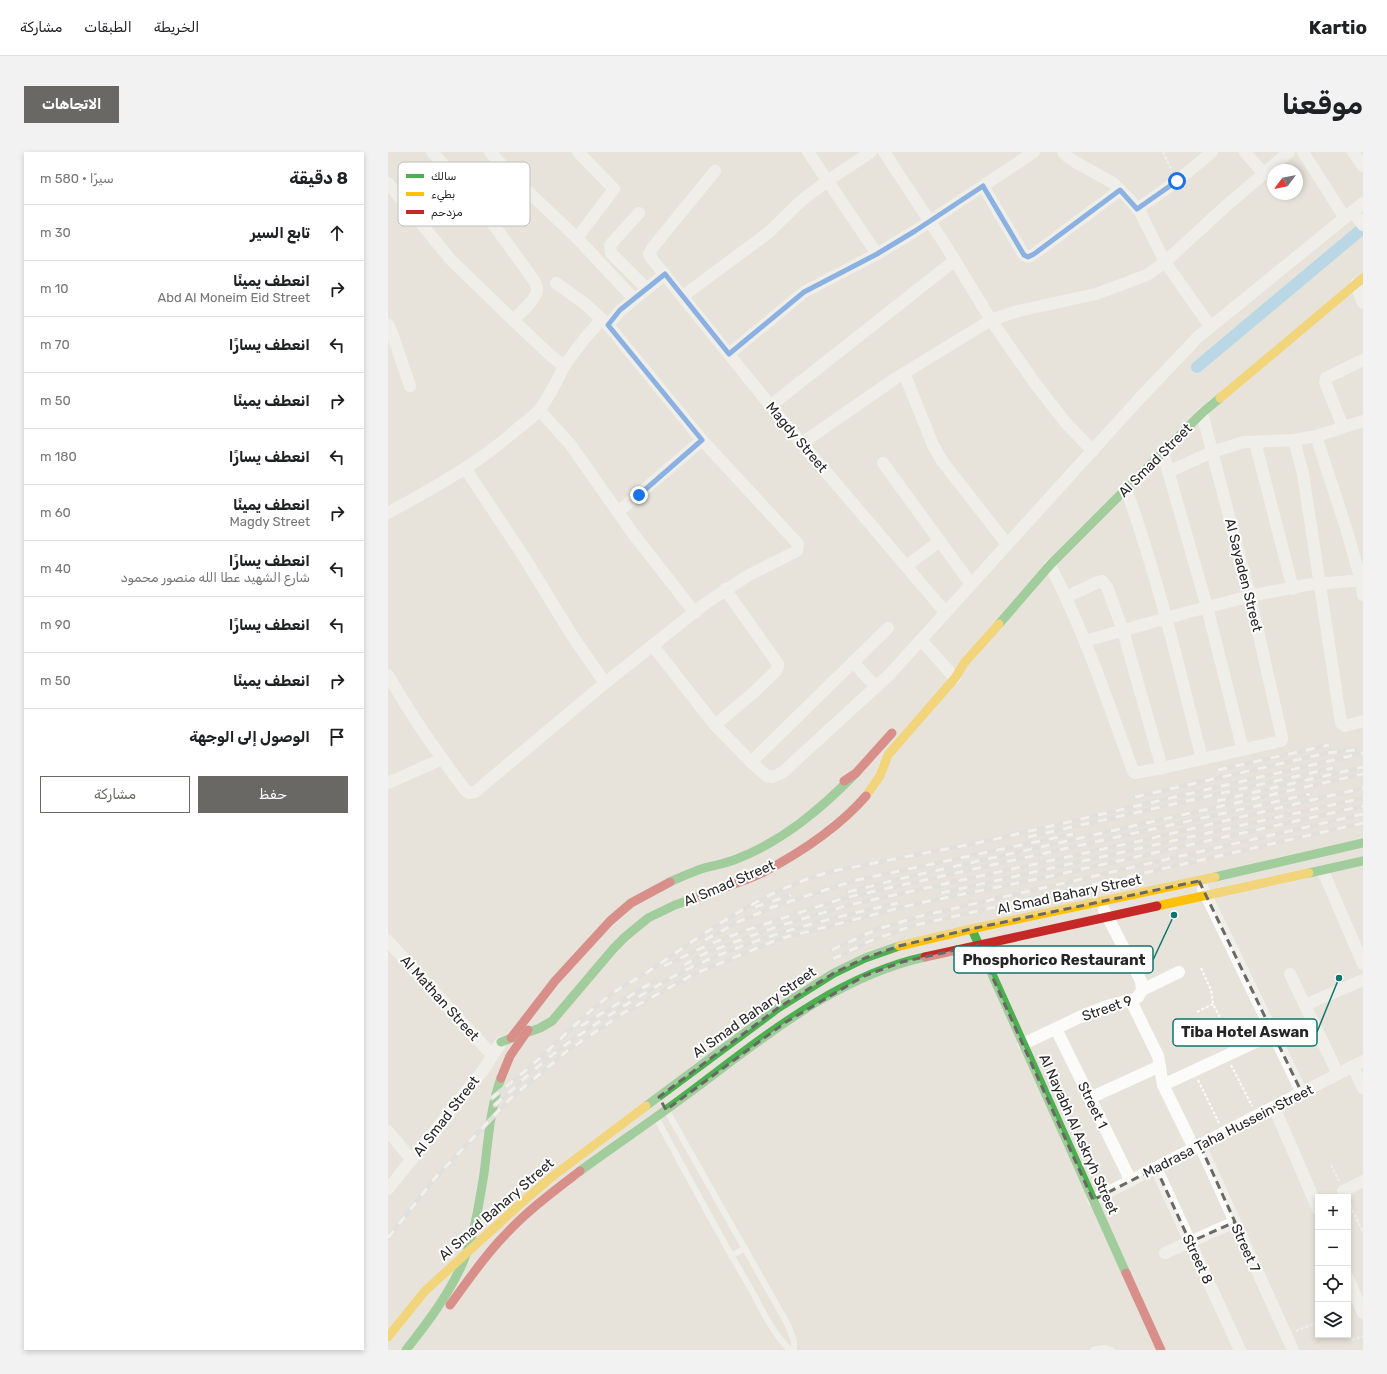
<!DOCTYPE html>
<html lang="ar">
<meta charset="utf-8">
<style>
:root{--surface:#fff;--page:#f2f2f2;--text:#202124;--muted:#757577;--line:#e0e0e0;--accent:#6a6865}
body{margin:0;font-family:Rubik,Cairo,sans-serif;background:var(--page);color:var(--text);direction:rtl}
.controls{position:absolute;right:12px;bottom:12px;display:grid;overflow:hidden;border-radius:0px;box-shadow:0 2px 6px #0003}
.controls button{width:36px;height:36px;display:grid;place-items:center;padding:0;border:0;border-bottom:1px solid var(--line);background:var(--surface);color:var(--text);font:20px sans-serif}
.compass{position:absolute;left:879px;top:12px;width:36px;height:36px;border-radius:50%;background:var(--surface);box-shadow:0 2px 6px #0003;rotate:238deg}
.stop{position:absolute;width:12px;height:12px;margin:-9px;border:3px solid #1a73e8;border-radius:50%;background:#fff}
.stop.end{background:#1a73e8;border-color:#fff;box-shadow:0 1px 4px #0008}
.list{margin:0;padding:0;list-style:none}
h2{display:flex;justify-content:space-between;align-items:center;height:52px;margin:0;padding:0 16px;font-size:17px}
h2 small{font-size:13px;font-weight:400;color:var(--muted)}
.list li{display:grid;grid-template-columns:26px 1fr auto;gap:12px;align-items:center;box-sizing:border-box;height:56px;padding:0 16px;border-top:1px solid var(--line)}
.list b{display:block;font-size:15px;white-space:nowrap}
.list p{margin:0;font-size:13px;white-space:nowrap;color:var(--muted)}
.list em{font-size:13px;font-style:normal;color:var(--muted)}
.actions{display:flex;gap:8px;padding:12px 16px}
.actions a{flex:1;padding:9px 0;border:1px solid var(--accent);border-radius:0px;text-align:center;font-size:14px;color:var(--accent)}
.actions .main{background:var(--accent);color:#fff}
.icon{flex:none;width:22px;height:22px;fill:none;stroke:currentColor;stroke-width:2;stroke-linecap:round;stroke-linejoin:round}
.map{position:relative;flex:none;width:975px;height:1198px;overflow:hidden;direction:ltr;border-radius:0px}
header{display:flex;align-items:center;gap:24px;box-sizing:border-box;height:56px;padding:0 20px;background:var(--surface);border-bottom:1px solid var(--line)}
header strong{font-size:19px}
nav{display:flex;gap:22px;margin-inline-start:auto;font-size:14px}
.intro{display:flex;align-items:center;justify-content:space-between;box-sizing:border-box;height:96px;padding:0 24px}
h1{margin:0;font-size:28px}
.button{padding:10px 18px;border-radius:0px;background:var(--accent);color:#fff;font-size:14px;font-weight:700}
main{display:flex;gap:24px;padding:0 24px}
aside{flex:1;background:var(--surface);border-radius:0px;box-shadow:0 2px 6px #0003}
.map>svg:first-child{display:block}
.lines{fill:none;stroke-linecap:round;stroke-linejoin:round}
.canal{stroke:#84c8f2;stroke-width:12}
.path{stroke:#fbfbf9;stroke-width:2;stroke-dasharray:3 2;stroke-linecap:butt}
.lane{stroke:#fbfbf9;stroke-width:6}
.street{stroke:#fbfbf9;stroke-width:12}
.fast{stroke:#4caf50;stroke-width:9}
.slow{stroke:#ffc107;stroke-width:9}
.jam{stroke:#c62828;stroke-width:9}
.rail-casing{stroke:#dcdbdd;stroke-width:4.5}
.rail{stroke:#fff;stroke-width:3;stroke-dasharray:9;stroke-linecap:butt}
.route{stroke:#1a73e8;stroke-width:5}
.marked{fill:none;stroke:#6a6865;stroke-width:3;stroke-dasharray:8 5;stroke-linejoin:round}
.labels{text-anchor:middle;stroke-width:4;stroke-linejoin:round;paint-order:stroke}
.street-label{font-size:14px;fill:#262626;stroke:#fff}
.key{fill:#fff;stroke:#bebebe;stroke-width:1}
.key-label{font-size:11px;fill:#262626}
.leader{fill:none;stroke:#0f766e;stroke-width:1.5}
.callout-dot{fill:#0f766e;stroke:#fff;stroke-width:1.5}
.callout{fill:#fff;stroke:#0f766e;stroke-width:1.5}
.callout-label{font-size:15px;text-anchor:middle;font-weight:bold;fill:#262626}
</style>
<header>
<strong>Kartio</strong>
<nav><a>الخريطة</a><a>الطبقات</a><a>مشاركة</a></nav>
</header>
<div class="intro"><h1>موقعنا</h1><a class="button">الاتجاهات</a></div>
<main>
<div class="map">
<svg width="975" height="1198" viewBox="0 0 975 1198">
<rect width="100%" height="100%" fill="#e7e3da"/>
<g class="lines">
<!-- canal -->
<polyline class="canal" points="809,215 975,76"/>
<!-- path -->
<g class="path">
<polyline points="775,0 784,19"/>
<polyline points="813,816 823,838 825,852 844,889"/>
<polyline points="809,860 825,852"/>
<polyline points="843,913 864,954"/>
<polyline points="810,928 831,971"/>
<polyline points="943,1013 951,1029"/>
<polyline points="960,1049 975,1080"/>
<polyline points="908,1179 930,1170"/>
<polyline points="964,1188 975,1184"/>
</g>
<!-- lane -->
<g class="lane">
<polyline points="279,959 400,1173 406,1189 406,1198"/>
<path d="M 269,967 C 299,1023 329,1079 361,1134 C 373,1155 384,1181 402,1198"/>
<polyline points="343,1104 357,1096"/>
<polyline points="705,1198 716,1196 724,1198"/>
</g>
<!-- street -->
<g class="street">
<path d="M 44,0 L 84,43 L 140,120 C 143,125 149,131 149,137 C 150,146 131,162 125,168"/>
<polyline points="102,0 130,30 189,86 246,147"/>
<polyline points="420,0 489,102"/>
<polyline points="496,0 558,94 603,168 646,230 677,270 705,299"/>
<polyline points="675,0 680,5 689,11 725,31 742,48 752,60 777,110 822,174"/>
<polyline points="857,0 875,21"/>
<polyline points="915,0 957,66"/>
<polyline points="965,0 975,14"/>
<polyline points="327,19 265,95 261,102 264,107 394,268 557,460"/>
<path d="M 0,31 L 63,108 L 125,168 L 162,203 L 176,214 C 169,229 162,244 152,257 C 146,265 136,271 129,277 C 90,312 45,336 0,361"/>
<polyline points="595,34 636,103 640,105 646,102 732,38"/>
<polyline points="749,57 789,29 824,0"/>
<polyline points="965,60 975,73"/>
<polyline points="251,61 222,93 223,101 258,136"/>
<polyline points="189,86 226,37 190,0"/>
<polyline points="968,132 975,151"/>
<polyline points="295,144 380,81 413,49 439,29 483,0"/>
<polyline points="0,173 4,181 22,234"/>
<polyline points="220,173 233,158 277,122"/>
<polyline points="341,202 416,140 489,102 527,79 646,0"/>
<polyline points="176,214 197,186 214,167"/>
<polyline points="516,221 545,293 554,309 619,392"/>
<polyline points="382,254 566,109"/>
<polyline points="151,258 182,292 246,383 307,461"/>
<polyline points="955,275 937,230 938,226 975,208"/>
<polyline points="928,284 958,376 973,428 975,443"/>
<polyline points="906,288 915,322 953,571 957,574 975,569"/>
<polyline points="867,290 905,437"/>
<polyline points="414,291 508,226 603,168 630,159 708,142 759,123 777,110 839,53 901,0"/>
<polyline points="775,301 819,455 855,598"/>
<polyline points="495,311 583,432"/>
<polyline points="77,316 136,405 185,485 217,531"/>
<polyline points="780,320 824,300 856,290 906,288 928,284 975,269"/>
<path d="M 738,337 C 770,425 791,516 814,607"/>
<polyline points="230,360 314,288"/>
<path d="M 662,413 C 696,479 720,550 745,619 L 747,621 L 774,616 L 893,589 L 894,587 L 894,585 L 862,444 L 814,261"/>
<polyline points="518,414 552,389"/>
<polyline points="678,445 710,430 714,429 719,435 735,479 774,616"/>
<polyline points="533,488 567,526"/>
<polyline points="697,489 797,461 862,444 918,433 975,428"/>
<polyline points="265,494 327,573 363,610 379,624 385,625 395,620 502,522 751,247 810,185 975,51"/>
<polyline points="465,510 488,535"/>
<path d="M 0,523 C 23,564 50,602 78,639 L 81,641 L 87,640 L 217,531 L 318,451 L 361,423 L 409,399 L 410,392 L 314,288 L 220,173 L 196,151 L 168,131"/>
<polyline points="327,573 365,541 388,519 390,514 390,512 337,437"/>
<polyline points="363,610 500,476"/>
<polyline points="0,631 54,607"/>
<polyline points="935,719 975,812"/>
<polyline points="815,737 914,941"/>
<polyline points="0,789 104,903"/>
<polyline points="902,822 950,922"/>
<polyline points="754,838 791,820"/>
<polyline points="743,849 770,904 775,933 806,996"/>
<polyline points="917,853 975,828"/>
<polyline points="668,877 743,1029"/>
<polyline points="635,892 698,862 722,853 747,847 750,845 754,838 753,829 716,758"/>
<polyline points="965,915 975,936"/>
<polyline points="775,933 885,882"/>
<polyline points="702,946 772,914"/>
<polyline points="886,955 930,1057"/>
<polyline points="0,979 24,1008"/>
<polyline points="812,993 905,1198"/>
<polyline points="768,1016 852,1198"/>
<polyline points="0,1037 96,917 113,890"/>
<polyline points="955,1039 975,1029"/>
<polyline points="705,1048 975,909"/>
<polyline points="777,1101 847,1070"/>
<polyline points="960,1126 975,1161"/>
</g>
<!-- fast -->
<g class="fast">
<polyline points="611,472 662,413 814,261 832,246"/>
<polyline points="921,721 975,709"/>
<polyline points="827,725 975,691"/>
<path d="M 282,730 C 292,725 303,721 313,717 C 324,714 335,712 346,708 C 394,690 433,657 468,621"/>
<polyline points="586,782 738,1121"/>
<polyline points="113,890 152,876 164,869 226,796 237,785 260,766 287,753 313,744"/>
<polyline points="258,954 390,856 446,821 477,806 511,794"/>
<path d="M 192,1019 C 229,992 268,966 305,938 C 376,885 449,824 537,805"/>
<path d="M 18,1198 C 40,1170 62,1141 76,1108 C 87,1081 91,1051 96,1022 C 100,990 102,956 113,926"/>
</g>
<!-- slow -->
<g class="slow">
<polyline points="832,246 975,126"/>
<polyline points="478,644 492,624 500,603 567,526 577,510 611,472"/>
<polyline points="769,754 921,721"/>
<polyline points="511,794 583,777 827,725"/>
<polyline points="0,1185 37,1139 130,1054 161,1027 258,954"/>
</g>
<!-- jam -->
<g class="jam">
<polyline points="456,629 468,621 504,581"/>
<path d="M 313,744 C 333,736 355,730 374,721 C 410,702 451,675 478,644"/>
<polyline points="537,805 769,754"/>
<polyline points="123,886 167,829 222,769 243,751 282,730"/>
<polyline points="113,926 122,904 140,878"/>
<polyline points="738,1121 773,1198"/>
<path d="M 62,1153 C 80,1129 96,1104 117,1083 C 139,1059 166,1039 192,1019"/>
</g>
<!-- rail casing -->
<g class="rail-casing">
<g id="rail">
<polyline points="830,618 941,593"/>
<polyline points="747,645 939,601 968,598"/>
<polyline points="829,649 975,615"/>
<polyline points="640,685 945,616"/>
<polyline points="460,740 511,727 975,622"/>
<polyline points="553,741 975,646"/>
<polyline points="367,755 403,743"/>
<polyline points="317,788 350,770 385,755 421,743 469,728 685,682"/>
<polyline points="444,798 487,778 529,765 975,662"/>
<polyline points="445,807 482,789 524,774 975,671"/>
<polyline points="296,813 318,801 360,785 391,774 461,753 756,688 975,636"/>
<polyline points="276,814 322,792 356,779 456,746 922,642"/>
<polyline points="193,874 268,828"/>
<path d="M 104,946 C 121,932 139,918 155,903 C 177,883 197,862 221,844 C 235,833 252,826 267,815 C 324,776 378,737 445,719 L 599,689 L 975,601"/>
<path d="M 107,953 C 124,938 141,922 159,907 C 189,883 220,864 252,844 C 269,834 285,824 302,816 C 369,784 439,767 510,751"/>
<polyline points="0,1086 47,1026 122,947 179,899 237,860 306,822 391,787 527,752 654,726 975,654"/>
</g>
</g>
<!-- rail -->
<use href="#rail" class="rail"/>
</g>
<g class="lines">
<!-- route -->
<polyline class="route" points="251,343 314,288 220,173 232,158 277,122 341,202 416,140 489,102 527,79 595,34 636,103 640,105 646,102 732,38 749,57 789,29"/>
</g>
<!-- marked area -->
<path d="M0 0H975V1198H0ZM 811,729 L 914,941 L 812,993 L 847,1070 L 802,1090 L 768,1016 L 705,1048 L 590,793 L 514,810 L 476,824 L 398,870 L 278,958 L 271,945 L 390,856 L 446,821 L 477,806 L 511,794 L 583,777 Z" fill="#e7e3da" fill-opacity=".55" fill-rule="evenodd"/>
<path class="marked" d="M 811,729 L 914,941 L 812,993 L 847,1070 L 802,1090 L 768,1016 L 705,1048 L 590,793 L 514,810 L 476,824 L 398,870 L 278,958 L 271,945 L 390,856 L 446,821 L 477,806 L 511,794 L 583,777 Z"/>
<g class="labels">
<!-- street labels -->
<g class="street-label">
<text transform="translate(409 285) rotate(50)" y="5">Magdy Street</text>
<text transform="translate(767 308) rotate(-45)" y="5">Al Smad Street</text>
<text transform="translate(856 423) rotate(76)" y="5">Al Sayaden Street</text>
<text transform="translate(341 731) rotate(-23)" y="5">Al Smad Street</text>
<text transform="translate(681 742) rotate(-12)" y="5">Al Smad Bahary Street</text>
<text transform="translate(52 846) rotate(48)" y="5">Al Mathan Street</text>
<text transform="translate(719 856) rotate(-19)" y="5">Street 9</text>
<text transform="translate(366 860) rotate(-35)" y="5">Al Smad Bahary Street</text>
<text transform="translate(705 953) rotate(64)" y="5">Street 1</text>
<text transform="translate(58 964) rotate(-52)" y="5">Al Smad Street</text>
<text transform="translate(840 979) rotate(-27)" y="5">Madrasa Taha Hussein Street</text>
<text transform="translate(691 982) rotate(66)" y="5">Al Nayabh Al Askryh Street</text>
<text transform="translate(108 1057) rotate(-41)" y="5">Al Smad Bahary Street</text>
<text transform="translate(858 1096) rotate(66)" y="5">Street 7</text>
<text transform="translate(810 1107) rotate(65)" y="5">Street 8</text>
</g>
</g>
<!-- legend -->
<rect x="10" y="10" width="132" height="64" rx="6" class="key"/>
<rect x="18" y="22" width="18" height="4" fill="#4caf50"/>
<rect x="18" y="40" width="18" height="4" fill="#ffc107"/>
<rect x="18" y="58" width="18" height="4" fill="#c62828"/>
<g class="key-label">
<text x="43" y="28">سالك</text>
<text x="43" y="46">بطيء</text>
<text x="43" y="64">مزدحم</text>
</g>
<!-- callouts -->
<path class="leader" d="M786 763L765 808M951 826L929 880"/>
<g class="callout-dot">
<circle cx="786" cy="763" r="4"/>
<circle cx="951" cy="826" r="4"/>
</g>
<g class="callout">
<rect x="566" y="794" width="199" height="27" rx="4"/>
<rect x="785" y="867" width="144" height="27" rx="4"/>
</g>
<g class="callout-label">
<text x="666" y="813">Phosphorico Restaurant</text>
<text x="857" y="885">Tiba Hotel Aswan</text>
</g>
</svg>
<div class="controls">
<button>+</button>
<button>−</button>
<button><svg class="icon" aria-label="locate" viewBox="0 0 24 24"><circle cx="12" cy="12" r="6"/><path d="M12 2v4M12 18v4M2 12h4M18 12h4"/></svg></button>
<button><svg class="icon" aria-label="layers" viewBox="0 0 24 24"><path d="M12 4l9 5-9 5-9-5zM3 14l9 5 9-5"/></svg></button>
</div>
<svg class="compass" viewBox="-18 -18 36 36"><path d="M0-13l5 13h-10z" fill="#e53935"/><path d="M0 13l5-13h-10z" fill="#757577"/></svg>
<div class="stop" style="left:789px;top:29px"></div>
<div class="stop end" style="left:251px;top:343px"></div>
</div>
<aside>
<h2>8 دقيقة<small>سيرًا · 580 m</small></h2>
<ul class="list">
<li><svg class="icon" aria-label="ahead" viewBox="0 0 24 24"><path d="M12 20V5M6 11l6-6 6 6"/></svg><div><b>تابع السير</b></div><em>30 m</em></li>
<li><svg class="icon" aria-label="right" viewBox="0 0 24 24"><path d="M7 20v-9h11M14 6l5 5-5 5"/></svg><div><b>انعطف يمينًا</b><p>Abd Al Moneim Eid Street</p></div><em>10 m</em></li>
<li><svg class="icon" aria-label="left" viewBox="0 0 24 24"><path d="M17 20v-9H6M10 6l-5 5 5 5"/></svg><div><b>انعطف يسارًا</b></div><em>70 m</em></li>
<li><svg class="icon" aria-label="right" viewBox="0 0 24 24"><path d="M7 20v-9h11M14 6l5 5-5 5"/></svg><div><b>انعطف يمينًا</b></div><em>50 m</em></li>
<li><svg class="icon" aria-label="left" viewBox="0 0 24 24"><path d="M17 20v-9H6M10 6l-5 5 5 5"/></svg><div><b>انعطف يسارًا</b></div><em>180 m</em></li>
<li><svg class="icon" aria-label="right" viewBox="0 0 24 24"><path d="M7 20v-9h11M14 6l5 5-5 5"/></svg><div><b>انعطف يمينًا</b><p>Magdy Street</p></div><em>60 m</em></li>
<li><svg class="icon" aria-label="left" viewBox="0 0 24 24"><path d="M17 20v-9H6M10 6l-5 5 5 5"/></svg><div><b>انعطف يسارًا</b><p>شارع الشهيد عطا الله منصور محمود</p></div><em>40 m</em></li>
<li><svg class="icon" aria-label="left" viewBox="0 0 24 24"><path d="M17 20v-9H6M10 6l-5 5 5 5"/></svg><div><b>انعطف يسارًا</b></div><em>90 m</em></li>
<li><svg class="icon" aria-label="right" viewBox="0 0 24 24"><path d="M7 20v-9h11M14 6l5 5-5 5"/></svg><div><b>انعطف يمينًا</b></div><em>50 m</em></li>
<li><svg class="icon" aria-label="arrive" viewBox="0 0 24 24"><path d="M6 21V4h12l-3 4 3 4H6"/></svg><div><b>الوصول إلى الوجهة</b></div></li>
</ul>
<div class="actions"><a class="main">حفظ</a><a>مشاركة</a></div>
</aside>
</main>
